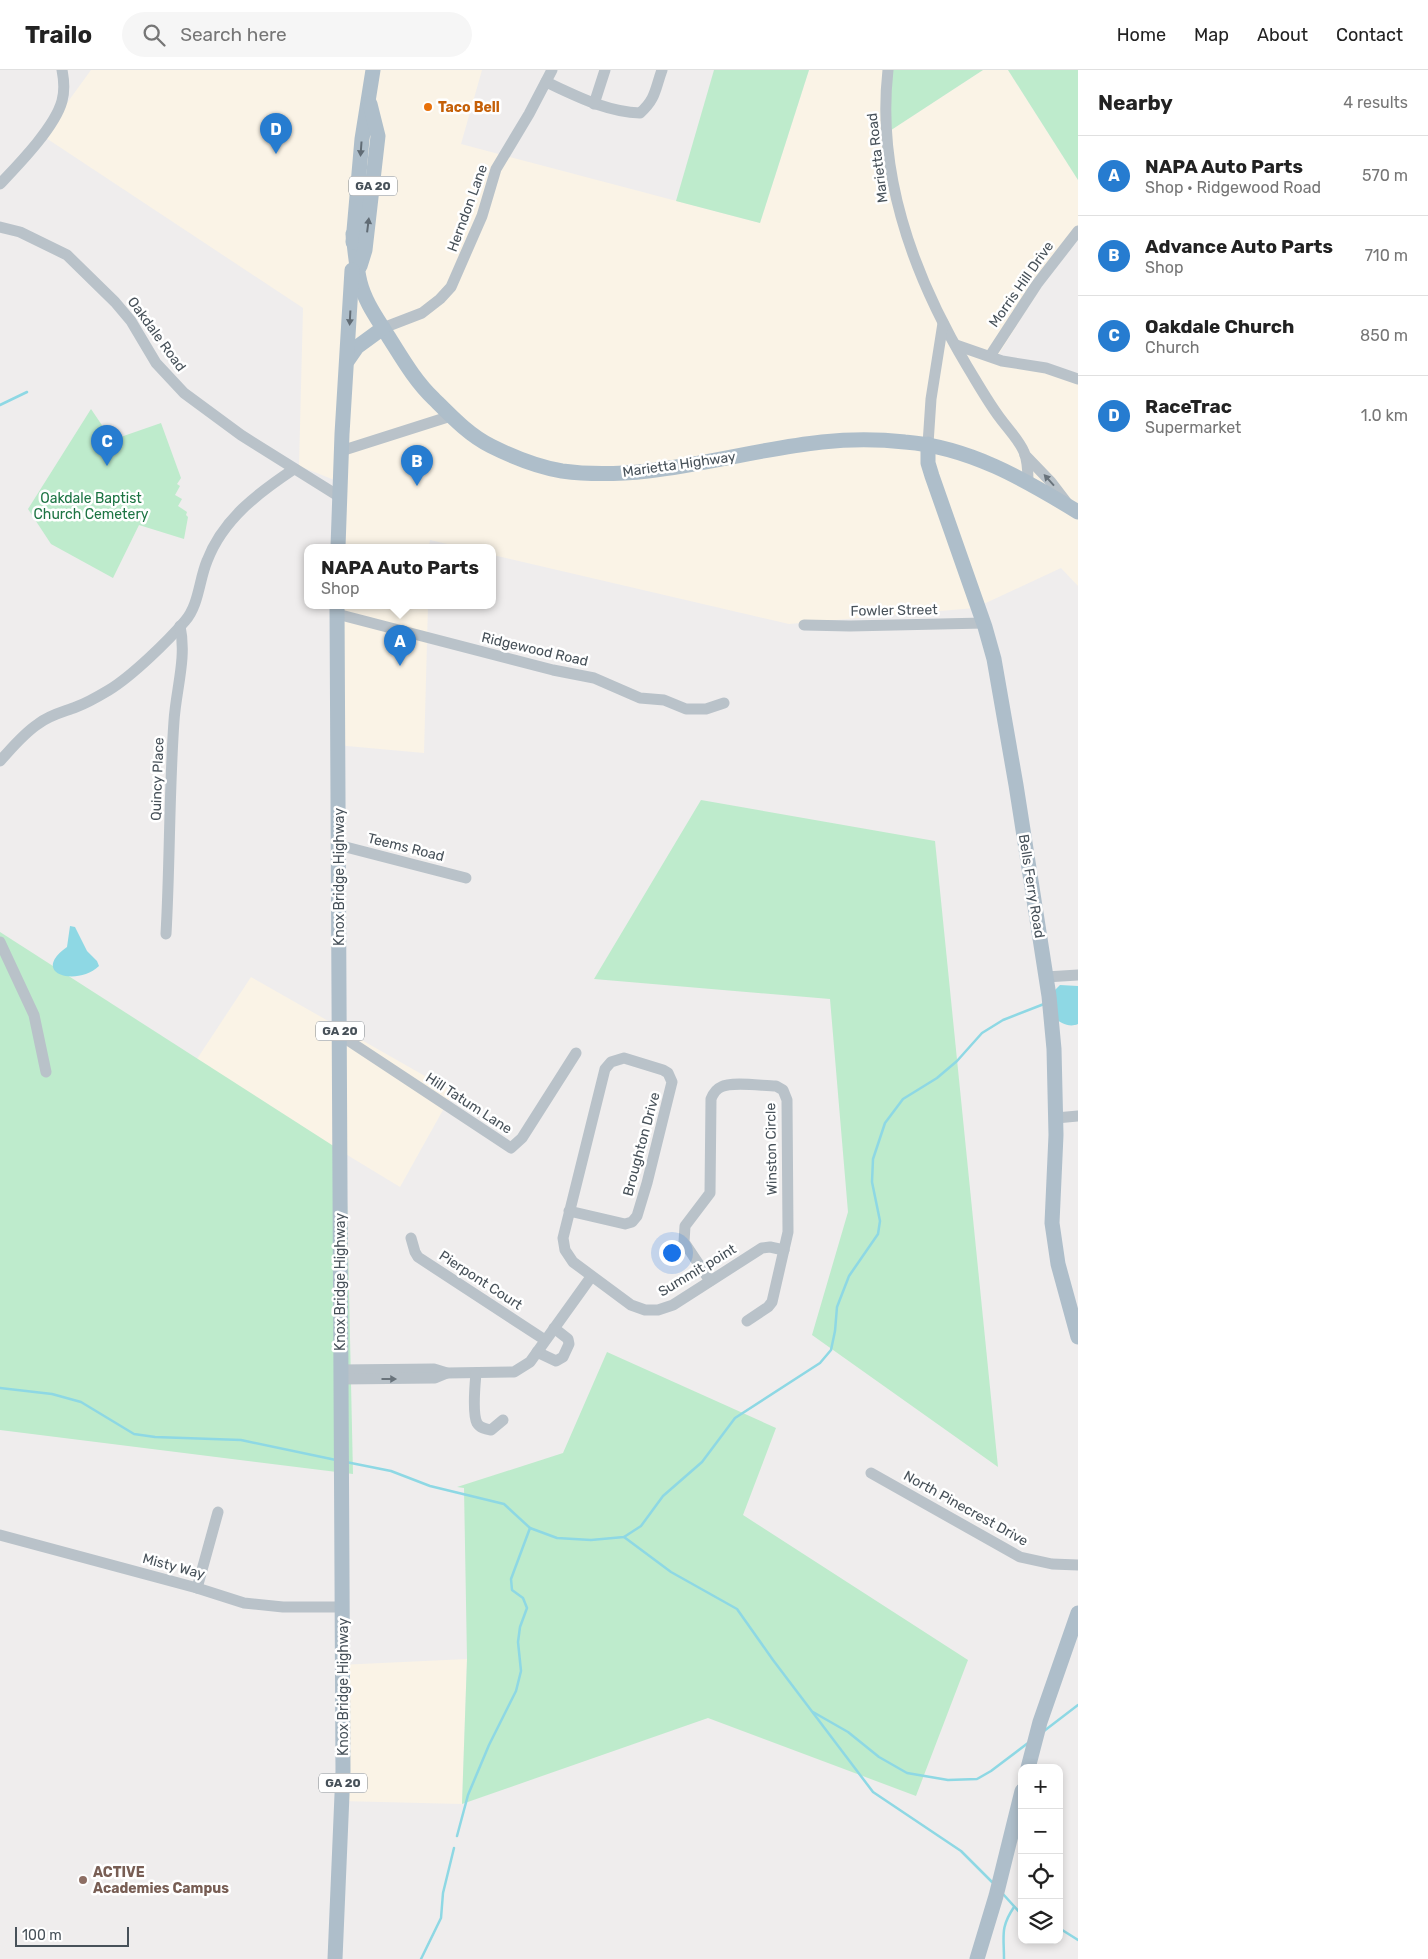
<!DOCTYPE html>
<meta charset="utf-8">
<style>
:root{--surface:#fff;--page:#f6f6f6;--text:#222;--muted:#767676;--line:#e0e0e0;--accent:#267cd0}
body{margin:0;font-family:Rubik,sans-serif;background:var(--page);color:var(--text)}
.controls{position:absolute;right:15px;bottom:15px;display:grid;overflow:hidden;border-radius:10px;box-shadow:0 2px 8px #0003}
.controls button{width:45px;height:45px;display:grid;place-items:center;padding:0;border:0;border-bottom:1px solid var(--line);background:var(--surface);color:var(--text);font:25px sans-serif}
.scale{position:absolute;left:15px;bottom:12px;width:114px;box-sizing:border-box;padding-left:5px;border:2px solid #475159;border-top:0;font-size:14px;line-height:18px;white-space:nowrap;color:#475159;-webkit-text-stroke:4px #fff;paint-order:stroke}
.you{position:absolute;left:671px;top:1182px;width:18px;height:18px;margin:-12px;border:4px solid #fff;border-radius:50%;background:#1a73e8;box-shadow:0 0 0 8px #1a73e833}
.badge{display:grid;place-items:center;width:32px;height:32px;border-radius:50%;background:var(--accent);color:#fff;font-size:16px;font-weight:700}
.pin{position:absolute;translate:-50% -41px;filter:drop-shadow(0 1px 2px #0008)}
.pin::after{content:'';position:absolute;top:26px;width:18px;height:15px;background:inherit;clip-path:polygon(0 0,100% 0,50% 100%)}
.popup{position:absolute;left:304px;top:474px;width:192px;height:65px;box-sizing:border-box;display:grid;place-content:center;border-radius:10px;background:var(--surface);filter:drop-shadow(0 1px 4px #0005);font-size:16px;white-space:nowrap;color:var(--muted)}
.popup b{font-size:19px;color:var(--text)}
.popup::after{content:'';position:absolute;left:50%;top:100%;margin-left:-10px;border:10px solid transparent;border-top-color:var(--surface)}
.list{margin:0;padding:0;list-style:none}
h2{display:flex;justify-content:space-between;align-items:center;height:65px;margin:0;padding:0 20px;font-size:21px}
h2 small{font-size:16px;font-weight:400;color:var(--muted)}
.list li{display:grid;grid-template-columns:32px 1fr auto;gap:15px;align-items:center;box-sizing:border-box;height:80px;padding:0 20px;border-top:1px solid var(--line)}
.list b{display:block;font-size:19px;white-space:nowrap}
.list p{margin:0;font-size:16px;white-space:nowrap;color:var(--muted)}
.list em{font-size:16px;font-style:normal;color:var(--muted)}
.icon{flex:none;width:28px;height:28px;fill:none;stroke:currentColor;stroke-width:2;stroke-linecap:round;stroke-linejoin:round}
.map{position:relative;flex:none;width:1078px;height:1889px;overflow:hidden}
header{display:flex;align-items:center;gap:30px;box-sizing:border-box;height:70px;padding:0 25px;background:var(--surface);border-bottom:1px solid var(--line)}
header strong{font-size:24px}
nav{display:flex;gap:28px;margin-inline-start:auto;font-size:18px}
.search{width:350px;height:45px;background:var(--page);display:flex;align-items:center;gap:12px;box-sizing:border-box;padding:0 18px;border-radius:28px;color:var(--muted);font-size:19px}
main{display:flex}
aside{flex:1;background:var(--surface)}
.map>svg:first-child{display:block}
.commercial{fill:#faf3e6}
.green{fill:#beebcc}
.water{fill:#8ed8e4}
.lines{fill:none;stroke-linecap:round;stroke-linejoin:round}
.stream{stroke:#8ed8e4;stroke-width:2.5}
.minor{stroke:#b9c2c9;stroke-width:11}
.major{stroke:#aebeca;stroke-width:15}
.oneway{fill:#616c75}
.oneway2{fill:#69737b}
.food-dot{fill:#e8710a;stroke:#fff;stroke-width:2}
.education-dot{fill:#8d6e63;stroke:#fff;stroke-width:2}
.labels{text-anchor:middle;stroke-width:5;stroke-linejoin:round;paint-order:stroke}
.shield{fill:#fff;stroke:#7e858b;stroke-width:1}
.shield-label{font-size:12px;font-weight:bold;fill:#475159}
.food-label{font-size:14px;font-weight:bold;fill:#c56008;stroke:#fff;text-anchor:start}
.street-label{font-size:14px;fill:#475159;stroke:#fff}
.park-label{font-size:14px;fill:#1d7443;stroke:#fff}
.education-label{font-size:14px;font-weight:bold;fill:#785e54;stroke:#fff;text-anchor:start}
</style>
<header>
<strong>Trailo</strong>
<div class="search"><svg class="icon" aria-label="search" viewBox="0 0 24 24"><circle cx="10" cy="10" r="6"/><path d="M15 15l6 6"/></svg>Search here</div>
<nav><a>Home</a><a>Map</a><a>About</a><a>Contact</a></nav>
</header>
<main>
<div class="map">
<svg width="1078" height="1889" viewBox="0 0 1078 1889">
<rect width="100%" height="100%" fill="#efeded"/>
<!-- commercial -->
<g class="commercial">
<polygon points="91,0 482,0 461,74 760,153 809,0 887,0 882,66 983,0 1008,0 1078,110 1078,157 997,287 1078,308 1078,516 1061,498 975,538 789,554 493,485 492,477 460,477 430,470 429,477 337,477 337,411 299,396 303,238 43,66"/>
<polygon points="337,535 428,535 424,683 336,675"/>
<polygon points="251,907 453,1022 400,1117 334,1077 197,989"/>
<polygon points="467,1589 462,1734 340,1731 339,1595"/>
</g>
<!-- green -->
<g class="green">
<polygon points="714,0 809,0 760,153 676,131"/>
<polygon points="887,0 983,0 882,66"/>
<polygon points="1008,0 1078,0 1078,110"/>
<polygon points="91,339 112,370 161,353 181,408 177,414 180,416 175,425 182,429 178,436 187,442 186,445 188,447 184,469 139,455 113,508 51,474 28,439"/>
<polygon points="701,730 935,771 998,1397 812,1265 848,1142 830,929 594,909"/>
<polygon points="0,862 346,1084 353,1404 0,1360"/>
<polygon points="607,1282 776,1358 743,1445 968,1590 916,1726 708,1648 462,1734 467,1589 464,1418 457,1417 563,1383"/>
</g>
<!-- water -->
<g class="water">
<path d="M 70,856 L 75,857 L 87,881 L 97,891 L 99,896 C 77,917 29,904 67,877 Z"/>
<path d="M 1060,915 L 1078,916 L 1078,954 C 1069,958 1061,953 1053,947 L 1049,926 Z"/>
</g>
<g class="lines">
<!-- stream -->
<g class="stream">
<polyline points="0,335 27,322"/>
<polyline points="0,1318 52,1324 81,1332 134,1364 155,1367 241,1370 336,1390"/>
<polyline points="346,1392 391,1401 430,1416 504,1434 530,1458 557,1468 591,1470 624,1467 641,1456 663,1426 702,1392 735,1348 820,1293 831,1280 835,1261 837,1237 849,1206 878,1164 880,1151 872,1112 873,1089 885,1053 903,1029 937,1008 957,991 982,963 1003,950 1044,934"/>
<polyline points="624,1467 671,1502 737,1539 773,1590 873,1722 961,1781 992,1812"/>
<polyline points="813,1642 848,1662 879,1687 907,1703 948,1710 977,1709 991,1701 1028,1673"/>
<polyline points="1044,1661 1078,1635"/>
<polyline points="457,1766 468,1725 489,1675 516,1621 521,1601 518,1572 520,1557 527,1538 523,1528 512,1520 511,1509 530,1458"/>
<polyline points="1003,1824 1022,1845"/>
<polyline points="1059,1858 1078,1870"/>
<polyline points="421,1889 441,1848 443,1823 454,1778"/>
<path d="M 1004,1889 C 1004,1865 1000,1858 1014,1837"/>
</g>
<!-- minor -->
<g class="minor">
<path d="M 888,0 C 876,105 914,207 967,296 C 978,314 988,332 1000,348 C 1008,359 1019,370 1024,382 C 1028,391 1028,402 1028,412"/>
<path d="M 546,12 C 577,26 606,42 640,43 C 656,29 655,19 662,0"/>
<polyline points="594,34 605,0"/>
<path d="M 0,114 C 19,94 55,57 62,31 C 65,20 64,10 62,0"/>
<polyline points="0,157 20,162 67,185 115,232 131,251 156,293 184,323 241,365 340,427"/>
<polyline points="383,258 422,243 440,229 451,217 482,146 496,99 529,44 552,0"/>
<polyline points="956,275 1002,291 1046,298 1078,309"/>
<polyline points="990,286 1037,214 1078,161"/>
<polyline points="928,374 931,329 943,253"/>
<polyline points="341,381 451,346"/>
<polyline points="1025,385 1051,412 1067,433"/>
<polyline points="337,544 553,600 594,608 640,628 664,630 686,639 706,639 724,633"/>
<polyline points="804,555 850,556 984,553"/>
<path d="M 0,691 C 12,678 23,664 38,654 C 49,645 63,642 76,637 C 87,633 99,626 109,620 C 132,606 168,571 185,551 C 199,535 199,510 207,491 C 223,449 258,423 294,399"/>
<polyline points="338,775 466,808"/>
<path d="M 166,864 C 170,793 169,722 174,651 C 176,619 187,588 180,556"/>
<polyline points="0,872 34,945 46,1002"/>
<polyline points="1046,907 1078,905"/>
<polyline points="340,965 511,1078 522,1068 576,983"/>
<polyline points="1056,1048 1078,1046"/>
<polyline points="569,1141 625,1154 632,1152 637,1146 647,1113 672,1012 668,1003 663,1000 624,988 611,992 605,999 563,1168 565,1180 573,1192 631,1235 645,1240 658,1240 673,1235 762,1178 770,1177 784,1180"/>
<polyline points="411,1168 415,1182 418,1187 545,1270"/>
<path d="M 710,1211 L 684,1172 L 685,1156 L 710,1123 L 711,1029 C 713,1024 716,1019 721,1017 C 732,1011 763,1016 776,1016 L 783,1020 L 787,1030 L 788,1162 L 772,1232 L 768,1237 L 747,1251"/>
<polyline points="537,1282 556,1291 563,1287 569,1274 568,1269 554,1258"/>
<polyline points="340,1300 434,1299 447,1303 514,1302 530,1292 591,1207"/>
<path d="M 476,1303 C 475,1315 472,1343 477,1353 C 480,1358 485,1359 491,1360 L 503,1350"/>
<polyline points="341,1309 435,1308 447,1303"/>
<polyline points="871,1403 1020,1487 1052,1494 1078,1495"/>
<polyline points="0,1465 197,1518 244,1533 283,1537 342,1537"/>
<polyline points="197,1518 218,1442"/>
</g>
<!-- major -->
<g class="major">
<path d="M 353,164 C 355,180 356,196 360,212 C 365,232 377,248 388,266 C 402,288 415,311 434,329 C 452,347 469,365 491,376 C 513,387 538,397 562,401 C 649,413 736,381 822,372 C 850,369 878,369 905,372 C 969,377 1024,409 1078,442"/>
<polyline points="353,172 362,69 373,0"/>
<polyline points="360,196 365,180 378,66 370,34"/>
<polyline points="348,290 357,277 383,258"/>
<polyline points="928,374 928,393 932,406 985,557 994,589 1016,715 1049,926 1054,979 1056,1065 1052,1153 1058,1194 1078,1267"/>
<polyline points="338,477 342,364 352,200"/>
<polyline points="1028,1698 1040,1652 1078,1543"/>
<polyline points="335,1889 343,1701 337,535"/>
<polyline points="977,1889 996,1826 1022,1721"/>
</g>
</g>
<!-- one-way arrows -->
<defs><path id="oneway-solid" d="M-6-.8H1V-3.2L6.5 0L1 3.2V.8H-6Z" transform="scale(1.25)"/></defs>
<g class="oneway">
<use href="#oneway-solid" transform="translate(361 79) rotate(94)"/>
<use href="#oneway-solid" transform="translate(368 155) rotate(-83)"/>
<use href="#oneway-solid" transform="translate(350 248) rotate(93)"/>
</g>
<g class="oneway2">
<use href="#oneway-solid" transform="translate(1049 410) rotate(-132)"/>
<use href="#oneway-solid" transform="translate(389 1309)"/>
</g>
<!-- markers -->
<circle class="food-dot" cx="428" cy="37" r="5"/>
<circle class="education-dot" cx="83" cy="1810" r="5"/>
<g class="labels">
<!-- shield labels -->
<g class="shield">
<rect x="349" y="106.5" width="48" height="19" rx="4"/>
<rect x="316" y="951.5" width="48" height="19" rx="4"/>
<rect x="319" y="1703.5" width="48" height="19" rx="4"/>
</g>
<g class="shield-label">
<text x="373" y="120">GA 20</text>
<text x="340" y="965">GA 20</text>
<text x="343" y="1717">GA 20</text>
</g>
<!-- food labels -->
<g class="food-label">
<text x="438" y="42">Taco Bell</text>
</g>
<!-- street labels -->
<g class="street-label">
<text transform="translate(877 88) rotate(-97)" y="5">Marietta Road</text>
<text transform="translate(467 138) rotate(-70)" y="5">Herndon Lane</text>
<text transform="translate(1021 214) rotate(-55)" y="5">Morris Hill Drive</text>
<text transform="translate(157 264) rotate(54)" y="5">Oakdale Road</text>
<text transform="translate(679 394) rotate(-8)" y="5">Marietta Highway</text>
<text transform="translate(894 540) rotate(-1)" y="5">Fowler Street</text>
<text transform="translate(535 579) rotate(13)" y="5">Ridgewood Road</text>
<text transform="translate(157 709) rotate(-88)" y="5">Quincy Place</text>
<text transform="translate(406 777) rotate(14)" y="5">Teems Road</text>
<text transform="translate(339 807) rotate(-90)" y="5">Knox Bridge Highway</text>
<text transform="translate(1032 816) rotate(81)" y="5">Bells Ferry Road</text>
<text transform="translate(469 1033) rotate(33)" y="5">Hill Tatum Lane</text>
<text transform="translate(641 1074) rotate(-75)" y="5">Broughton Drive</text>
<text transform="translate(771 1079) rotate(-91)" y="5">Winston Circle</text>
<text transform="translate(697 1200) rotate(-31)" y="5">Summit point</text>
<text transform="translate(481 1210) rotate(33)" y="5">Pierpont Court</text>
<text transform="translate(340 1212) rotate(-90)" y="5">Knox Bridge Highway</text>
<text transform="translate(966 1438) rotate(29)" y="5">North Pinecrest Drive</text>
<text transform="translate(174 1496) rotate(15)" y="5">Misty Way</text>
<text transform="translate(343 1617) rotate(-90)" y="5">Knox Bridge Highway</text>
</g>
<!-- park labels -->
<g class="park-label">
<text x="91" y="433">Oakdale Baptist<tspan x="91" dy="16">Church Cemetery</tspan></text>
</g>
<!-- education labels -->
<g class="education-label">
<text x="93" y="1807">ACTIVE<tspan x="93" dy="16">Academies Campus</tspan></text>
</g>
</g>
</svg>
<div class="controls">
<button>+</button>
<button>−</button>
<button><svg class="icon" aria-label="locate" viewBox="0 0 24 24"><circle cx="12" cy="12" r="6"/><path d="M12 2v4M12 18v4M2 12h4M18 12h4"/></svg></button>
<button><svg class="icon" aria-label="layers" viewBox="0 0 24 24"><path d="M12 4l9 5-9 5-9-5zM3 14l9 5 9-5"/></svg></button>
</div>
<div class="scale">100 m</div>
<div class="you"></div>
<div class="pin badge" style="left:400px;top:596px">A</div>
<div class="popup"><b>NAPA Auto Parts</b>Shop</div>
<div class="pin badge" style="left:417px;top:416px">B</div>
<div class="pin badge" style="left:107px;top:396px">C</div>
<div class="pin badge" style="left:276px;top:84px">D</div>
</div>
<aside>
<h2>Nearby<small>4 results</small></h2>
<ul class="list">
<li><span class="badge">A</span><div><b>NAPA Auto Parts</b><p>Shop · Ridgewood Road</p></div><em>570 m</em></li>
<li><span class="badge">B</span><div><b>Advance Auto Parts</b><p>Shop</p></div><em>710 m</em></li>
<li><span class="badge">C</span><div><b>Oakdale Church</b><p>Church</p></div><em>850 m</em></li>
<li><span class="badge">D</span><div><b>RaceTrac</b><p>Supermarket</p></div><em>1.0 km</em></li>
</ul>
</aside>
</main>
